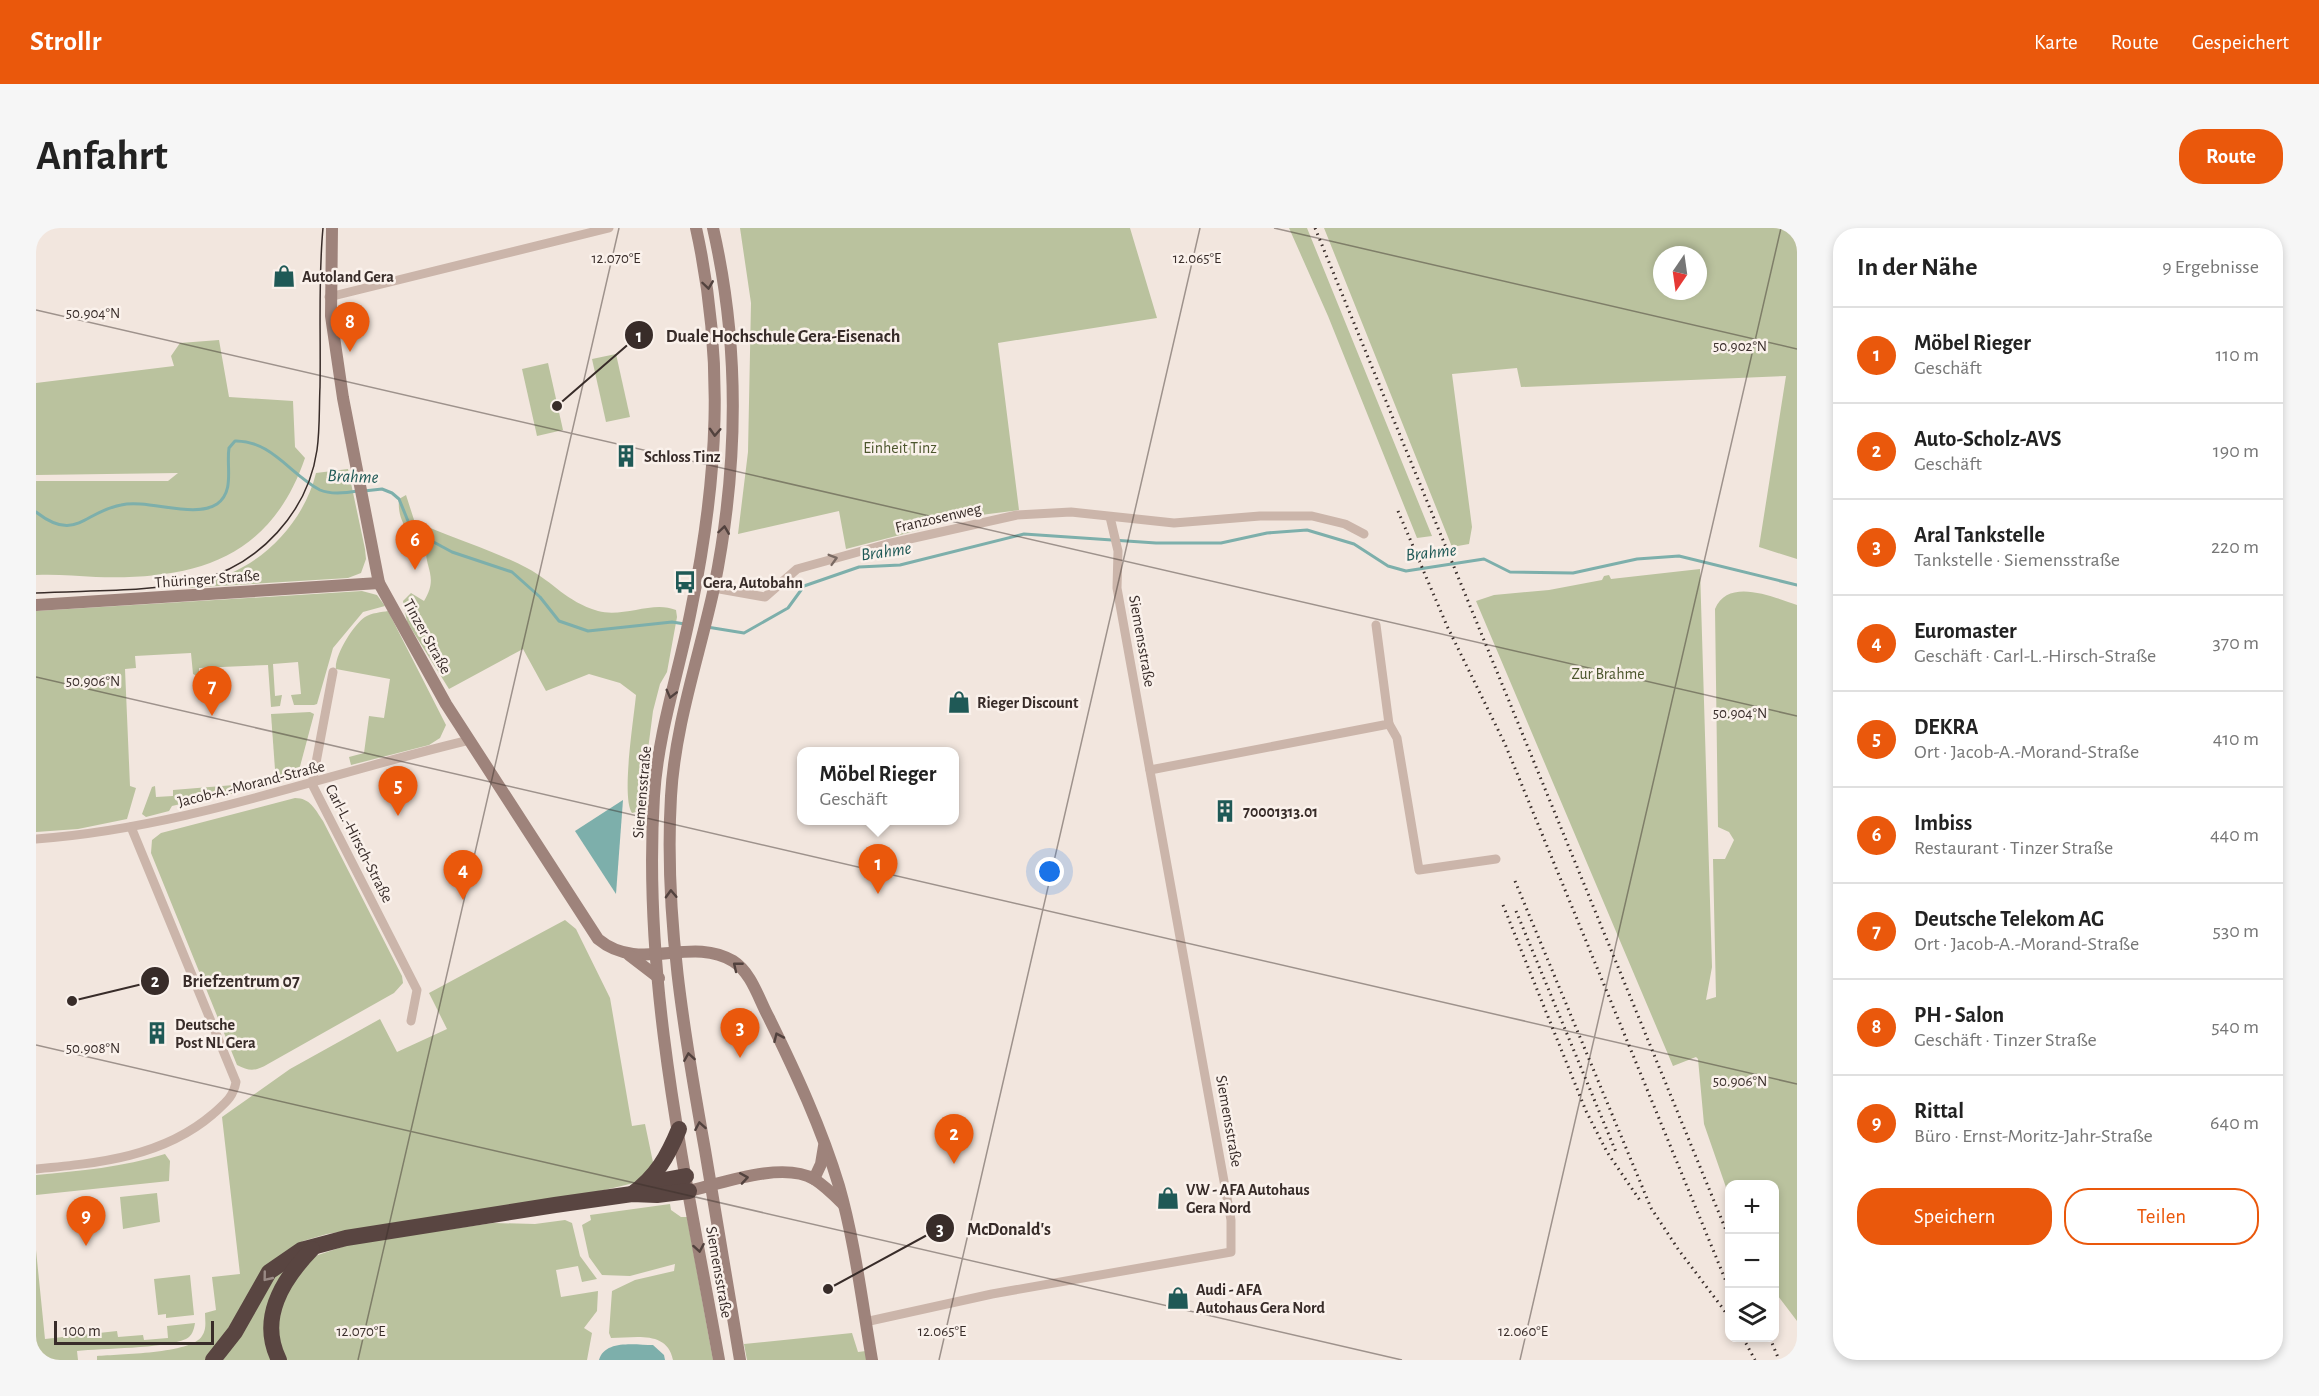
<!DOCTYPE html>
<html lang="de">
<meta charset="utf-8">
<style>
:root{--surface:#fff;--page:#f6f6f6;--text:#222;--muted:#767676;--line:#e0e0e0;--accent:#ea580c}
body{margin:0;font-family:"Alegreya Sans",sans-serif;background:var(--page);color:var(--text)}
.controls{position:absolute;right:18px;bottom:18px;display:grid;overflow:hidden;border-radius:12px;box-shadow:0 3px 9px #0003}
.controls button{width:54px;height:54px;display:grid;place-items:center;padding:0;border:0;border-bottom:2px solid var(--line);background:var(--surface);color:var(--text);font:30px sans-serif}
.compass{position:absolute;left:1617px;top:18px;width:54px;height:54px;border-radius:50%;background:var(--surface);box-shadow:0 3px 9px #0003;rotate:193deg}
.scale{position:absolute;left:18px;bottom:15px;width:160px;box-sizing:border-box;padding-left:6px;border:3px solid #382c29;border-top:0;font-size:16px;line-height:21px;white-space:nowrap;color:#382c29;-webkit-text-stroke:4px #faf1eb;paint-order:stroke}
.you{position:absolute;left:1014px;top:644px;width:21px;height:21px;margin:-15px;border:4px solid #fff;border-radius:50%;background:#1a73e8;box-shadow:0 0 0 9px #1a73e833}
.badge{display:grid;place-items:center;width:39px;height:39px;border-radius:50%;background:var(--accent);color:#fff;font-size:20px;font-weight:700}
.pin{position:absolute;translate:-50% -50px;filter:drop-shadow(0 2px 3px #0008)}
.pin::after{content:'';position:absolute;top:32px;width:21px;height:18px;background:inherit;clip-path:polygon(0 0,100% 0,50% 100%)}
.popup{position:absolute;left:761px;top:519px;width:162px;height:78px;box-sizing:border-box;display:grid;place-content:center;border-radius:12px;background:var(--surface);filter:drop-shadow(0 2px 4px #0005);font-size:20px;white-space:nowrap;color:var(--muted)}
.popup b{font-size:22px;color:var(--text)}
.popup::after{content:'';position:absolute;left:50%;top:100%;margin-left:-12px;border:12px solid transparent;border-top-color:var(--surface)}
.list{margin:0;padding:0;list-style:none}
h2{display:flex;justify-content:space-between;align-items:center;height:78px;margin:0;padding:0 24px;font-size:26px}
h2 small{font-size:20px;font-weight:400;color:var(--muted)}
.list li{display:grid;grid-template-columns:39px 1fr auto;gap:18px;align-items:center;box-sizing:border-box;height:96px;padding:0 24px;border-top:2px solid var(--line)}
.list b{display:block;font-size:22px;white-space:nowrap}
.list p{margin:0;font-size:20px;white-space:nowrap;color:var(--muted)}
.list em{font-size:20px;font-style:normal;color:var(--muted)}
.actions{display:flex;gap:12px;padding:18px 24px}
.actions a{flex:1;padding:14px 0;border:2px solid var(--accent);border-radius:24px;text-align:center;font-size:21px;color:var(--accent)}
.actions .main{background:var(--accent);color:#fff}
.icon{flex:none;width:33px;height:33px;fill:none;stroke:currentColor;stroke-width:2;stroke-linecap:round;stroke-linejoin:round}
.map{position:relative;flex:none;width:1761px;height:1132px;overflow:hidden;border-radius:24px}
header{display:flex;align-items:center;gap:36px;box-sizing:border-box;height:84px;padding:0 30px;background:var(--accent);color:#fff}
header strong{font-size:28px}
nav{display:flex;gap:33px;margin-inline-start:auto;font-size:21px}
.intro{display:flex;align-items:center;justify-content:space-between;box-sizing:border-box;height:144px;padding:0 36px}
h1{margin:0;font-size:42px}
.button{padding:15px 27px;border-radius:24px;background:var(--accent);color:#fff;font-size:21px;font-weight:700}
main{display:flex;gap:36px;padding:0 36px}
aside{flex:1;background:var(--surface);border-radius:24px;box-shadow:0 3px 9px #0003}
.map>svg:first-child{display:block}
.green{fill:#bac29e;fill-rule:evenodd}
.water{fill:#7dafab}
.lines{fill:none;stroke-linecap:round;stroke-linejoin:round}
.stream{stroke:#7dafab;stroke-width:3}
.street{stroke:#cbb5aa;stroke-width:9}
.secondary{stroke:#9e837b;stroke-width:12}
.highway{stroke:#594541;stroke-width:16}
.tram{stroke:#382c29;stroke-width:1.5}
.rail{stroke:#382c29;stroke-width:3;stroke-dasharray:1.5 4.5;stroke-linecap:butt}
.oneway{stroke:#52423e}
.oneway2{stroke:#7a6a63}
.oneway3{stroke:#998a85}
.ticks{fill:none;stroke:#382c29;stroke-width:1.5;stroke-opacity:0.45}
.labels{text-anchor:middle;stroke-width:5;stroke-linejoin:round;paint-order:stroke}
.poi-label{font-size:16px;font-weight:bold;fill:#382c29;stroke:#faf1eb;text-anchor:start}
.park-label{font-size:16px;fill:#4c562d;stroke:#faf1eb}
.street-label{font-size:16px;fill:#382c29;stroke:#faf1eb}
.water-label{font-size:18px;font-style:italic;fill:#1f5956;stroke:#faf1eb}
.ticks-label{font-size:15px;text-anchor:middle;fill:#382c29;stroke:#faf1eb;stroke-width:5;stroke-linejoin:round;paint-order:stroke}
.leader{fill:none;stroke:#382c29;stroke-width:2}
.callout-dot{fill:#382c29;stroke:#faf1eb;stroke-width:2}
.mark-label{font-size:18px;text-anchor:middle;font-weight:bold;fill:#fff}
.callout-label{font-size:18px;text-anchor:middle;font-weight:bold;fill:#382c29;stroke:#faf1eb;stroke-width:5;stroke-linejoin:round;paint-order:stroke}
</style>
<header>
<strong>Strollr</strong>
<nav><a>Karte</a><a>Route</a><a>Gespeichert</a></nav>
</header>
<div class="intro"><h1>Anfahrt</h1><a class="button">Route</a></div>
<main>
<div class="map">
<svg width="1761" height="1132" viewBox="0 0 1761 1132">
<rect width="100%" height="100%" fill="#f2e6de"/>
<!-- green -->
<g class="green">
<polygon points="704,0 1094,0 1121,90 962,115 983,282 937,288 810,321 803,283 702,306 712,224 715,75"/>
<polygon points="1253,0 1271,0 1396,308 1381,310 1292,88"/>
<path d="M 1288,0 L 1761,0 L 1761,331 L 1723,319 L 1750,148 L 1485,159 L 1481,140 L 1416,146 L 1436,299 L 1433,316 L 1416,319 ZM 1626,27 L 1662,27 L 1662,63 L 1626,63 Z"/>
<path d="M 183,112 L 193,169 L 257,173 L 259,219 L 269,230 C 234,332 158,352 60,349 C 39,348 21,346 0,347 L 0,253 L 132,253 L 142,245 L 0,247 L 0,155 L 138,138 L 135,128 L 144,115 Z"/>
<polygon points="580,126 594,189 570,194 556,131"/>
<polygon points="512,135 527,202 501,208 486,141"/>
<path d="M 312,241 L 329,321 L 330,331 L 325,345 L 312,350 L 150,360 C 169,354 190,349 207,339 C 242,320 271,283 280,245 Z"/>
<path d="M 370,267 L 380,298 L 392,299 C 423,312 463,325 491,340 C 519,355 529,373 562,383 C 588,390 617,372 640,382 L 641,389 L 631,444 L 624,456 L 617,483 L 604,583 L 596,585 C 585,569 598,490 600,467 L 584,455 L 553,446 L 510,463 L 487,421 L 413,461 L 371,394 L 367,373 L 375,365 L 388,373 C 405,346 384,337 392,314 C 372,309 361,292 363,271 Z"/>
<path d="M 1664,341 L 1676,739 L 1670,772 L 1680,769 L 1677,631 L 1689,631 L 1698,612 L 1693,604 L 1682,599 L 1679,381 C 1692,349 1737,369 1761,377 L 1761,1093 L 1739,1064 L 1738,956 L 1694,956 L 1693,968 L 1668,896 L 1662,831 L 1660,829 L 1637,838 L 1440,373 L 1458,367 L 1513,362 L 1566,352 L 1568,348 L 1573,347 L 1575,351 Z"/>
<polygon points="326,363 341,367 349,378 327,384 297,420 281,476 278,477 258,477 255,467 265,466 262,434 237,436 239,468 246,467 244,478 235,479 232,437 163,440 163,449 157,446 155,425 99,428 100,440 89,441 94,558 100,560 91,591 42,601 0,604 0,383"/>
<path d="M 352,383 L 410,497 L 404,510 L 393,517 L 315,537 L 313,529 L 328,525 L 333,488 L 348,490 L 354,451 L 300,441 C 298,428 318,396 329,389 C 335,385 346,384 352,383 Z"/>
<polygon points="274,484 278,486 262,546 240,555 235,486"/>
<polygon points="204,551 212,556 212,562 195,566 191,565 136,578 133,583 110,589 106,586 116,559 119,558 120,569 137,568 137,562 198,557"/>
<path d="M 259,570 C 274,570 279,581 287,593 L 366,748 L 367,755 L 358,765 L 232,836 C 220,843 214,844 201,837 L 115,625 L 116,612 L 125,605 Z"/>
<path d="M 529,692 L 540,701 L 574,770 L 596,898 L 609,896 L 618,939 L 598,955 L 560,964 L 291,1006 L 267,1013 L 207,1077 L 172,1132 L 61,1132 L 61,1128 C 83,1126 155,1126 166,1108 C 171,1101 169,1092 169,1085 L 180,1082 L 176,1049 L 204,1046 L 186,889 L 254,841 L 344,791 L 361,824 L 411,801 L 393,765 Z"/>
<path d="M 129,926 L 134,933 L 133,953 L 0,967 L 0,947 C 44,943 87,939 129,926 Z"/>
<polygon points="121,965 124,994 87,1001 84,969"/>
<path d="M 634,976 L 635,982 L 645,989 L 651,989 L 677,1132 L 637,1132 C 631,1102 599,1110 575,1110 L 573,1105 L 576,1063 L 599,1052 L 638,1043 L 639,1036 L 594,1048 L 566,1047 L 553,1029 L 546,997 L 555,992 L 554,987 Z"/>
<polygon points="529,992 536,995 544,1028 561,1051 546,1054 542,1038 520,1042 525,1069 562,1063 561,1083 548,1100 556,1105 551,1132 250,1132 242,1109 245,1067 279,1028 318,1015 457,995 499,996"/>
<path d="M 0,1022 L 9,1111 L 81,1103 L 82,1109 L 107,1107 L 108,1112 L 132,1110 L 131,1098 L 159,1095 C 158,1102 156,1108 150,1111 C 127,1121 66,1120 41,1123 L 42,1132 L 0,1132 Z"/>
<polygon points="248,1044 238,1132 187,1132 239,1047"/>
<polygon points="154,1047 158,1087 130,1090 130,1086 122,1087 118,1051"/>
<polygon points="816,1105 822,1124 830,1123 831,1132 711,1132 708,1116"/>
</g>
<!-- water -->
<g class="water">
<polygon points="587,572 580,666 539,603"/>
<path d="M 617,1117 L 628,1127 L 629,1132 L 563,1132 C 569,1111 600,1117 617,1117 Z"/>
</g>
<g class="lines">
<!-- stream -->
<g class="stream">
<polyline points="328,263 346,261 356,265 363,271 374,298 381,305 416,324 476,344 504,369 523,393 552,403 636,394 649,396"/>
<path d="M 0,284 C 40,315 47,284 85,277 C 112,271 159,291 181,276 C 199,263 190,239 193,220 L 199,213 C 235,212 255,247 284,262 C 295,267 310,265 322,263"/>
<polyline points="671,399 708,405 752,380 768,358 823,339 864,337 988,306 1120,315 1185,315 1231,305 1271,302 1318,316 1352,338 1370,343 1448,331 1474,344 1537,345 1601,331 1643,328 1761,357"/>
</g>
<!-- street -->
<g class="street">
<polyline points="293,69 573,0"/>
<polyline points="678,360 729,369 761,341 851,316 981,287 1035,284 1138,295 1224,288 1276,288 1309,296 1328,306"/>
<polyline points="297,444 276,556 381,762 375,793"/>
<polyline points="1353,496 1361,510 1383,642 1460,631"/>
<polyline points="1114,542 1353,496 1340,397"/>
<path d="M 0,611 C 149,600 289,546 434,512"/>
<path d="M 0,941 C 63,935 127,929 177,886 C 189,875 197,870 200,854 L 95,599"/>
<polyline points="829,1094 956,1066 1195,1024 1195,992 1081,360 1082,323 1074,289"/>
</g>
<!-- secondary -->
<g class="secondary">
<path d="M 296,0 L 295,88 L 307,170 L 343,355 L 410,476 L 562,711 C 604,746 654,707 697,733 C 716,745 723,772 733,790 C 759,843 786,901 803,958 C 819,1014 826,1074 836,1132"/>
<path d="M 660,0 C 689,131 682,251 655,382 C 643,444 622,504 618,568 C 606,757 650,947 683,1132"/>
<path d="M 677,0 C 704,118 702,241 678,360 C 663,429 639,497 635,568 C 628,687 648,805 669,922 C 681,992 693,1062 704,1132"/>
<polyline points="0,377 343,355"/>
<polyline points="593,727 623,750"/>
<polyline points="778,951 785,936 788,918"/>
<path d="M 653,963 C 686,955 747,933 778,951 C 789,958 798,967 807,976"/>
</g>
<!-- highway -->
<g class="highway">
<polyline points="612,955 650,948"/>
<path d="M 596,966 C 620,949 632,928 643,901"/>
<polyline points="177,1132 199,1104 233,1044 265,1022 310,1010 519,977 596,966 621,967 653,963"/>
<path d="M 243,1132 C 222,1090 247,1051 276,1021"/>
</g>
<!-- tram -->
<path class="tram" d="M 0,365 C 52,362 113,365 163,352 C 223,337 272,284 281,222 C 284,201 283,180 284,159 C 285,106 282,52 287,0"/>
<!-- rail -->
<g class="rail">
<polyline points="1279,0 1694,1012"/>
<polyline points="1362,283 1411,398 1469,516 1694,1063"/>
<polyline points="1479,653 1615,980 1642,1021 1694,1090"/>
<polyline points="1467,677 1550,883 1571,924 1605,974"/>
<polyline points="1480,683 1580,924"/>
<polyline points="1707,1110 1719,1132"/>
<polyline points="1734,1110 1743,1132"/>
</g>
</g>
<!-- one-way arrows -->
<defs><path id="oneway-chevron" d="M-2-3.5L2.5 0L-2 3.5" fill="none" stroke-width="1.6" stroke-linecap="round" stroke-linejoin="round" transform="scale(1.5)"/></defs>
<g class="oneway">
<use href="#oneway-chevron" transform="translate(672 57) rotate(82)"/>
<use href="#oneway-chevron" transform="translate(679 204) rotate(93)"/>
<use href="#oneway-chevron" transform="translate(688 302) rotate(-82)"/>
<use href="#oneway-chevron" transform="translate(635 466) rotate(104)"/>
<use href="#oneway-chevron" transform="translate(635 666) rotate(-92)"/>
<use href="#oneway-chevron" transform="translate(701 738) rotate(-141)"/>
<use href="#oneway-chevron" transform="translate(742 809) rotate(-114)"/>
<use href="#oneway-chevron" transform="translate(653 829) rotate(-99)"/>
<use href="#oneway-chevron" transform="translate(664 898) rotate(-100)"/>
<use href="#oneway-chevron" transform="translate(708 950) rotate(-9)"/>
<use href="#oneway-chevron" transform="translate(663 1020) rotate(80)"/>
</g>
<use class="oneway2" href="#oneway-chevron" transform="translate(797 331) rotate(-16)"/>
<use class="oneway3" href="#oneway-chevron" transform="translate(231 1049) rotate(129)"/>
<!-- ticks -->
<path class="ticks" d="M 1238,0 L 1761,121M 0,10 L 2,0M 0,82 L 1761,488M 0,449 L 1761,856M 0,817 L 1366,1132M 322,1132 L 583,0M 903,1132 L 1164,0M 1484,1132 L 1745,0"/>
<!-- icons -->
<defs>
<g id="shop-bare" transform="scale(1.8)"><path d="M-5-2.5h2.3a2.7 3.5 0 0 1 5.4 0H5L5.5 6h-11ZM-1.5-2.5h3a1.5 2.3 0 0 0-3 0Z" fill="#1f5956" stroke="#faf1eb" stroke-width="2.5" paint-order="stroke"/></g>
<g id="building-bare" transform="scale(1.8)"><path d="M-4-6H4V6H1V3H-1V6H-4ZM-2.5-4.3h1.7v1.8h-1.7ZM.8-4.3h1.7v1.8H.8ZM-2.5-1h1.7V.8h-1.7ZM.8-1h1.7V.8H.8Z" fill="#1f5956" stroke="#faf1eb" stroke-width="2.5" paint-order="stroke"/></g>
<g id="bus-bare" transform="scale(1.8)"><path d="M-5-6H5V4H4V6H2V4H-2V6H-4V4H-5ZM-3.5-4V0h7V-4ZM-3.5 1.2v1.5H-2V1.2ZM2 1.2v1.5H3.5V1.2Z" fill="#1f5956" stroke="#faf1eb" stroke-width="2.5" paint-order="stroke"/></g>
</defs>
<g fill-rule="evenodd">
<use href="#shop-bare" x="248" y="48"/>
<use href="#building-bare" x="590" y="228"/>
<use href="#bus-bare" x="649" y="354"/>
<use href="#shop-bare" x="923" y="474"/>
<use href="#building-bare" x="1189" y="583"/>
<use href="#building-bare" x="121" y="805"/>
<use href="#shop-bare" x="1132" y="970"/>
<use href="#shop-bare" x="1142" y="1070"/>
</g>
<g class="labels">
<!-- poi labels -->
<g class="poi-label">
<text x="266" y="54">Autoland Gera</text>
<text x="608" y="234">Schloss Tinz</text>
<text x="667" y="360">Gera, Autobahn</text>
<text x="941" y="480">Rieger Discount</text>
<text x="1207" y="589">70001313.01</text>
<text x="139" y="802">Deutsche<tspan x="139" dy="18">Post NL Gera</tspan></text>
<text x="1150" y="967">VW - AFA Autohaus<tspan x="1150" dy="18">Gera Nord</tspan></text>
<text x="1160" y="1067">Audi - AFA<tspan x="1160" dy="18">Autohaus Gera Nord</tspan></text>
</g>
<!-- park labels -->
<g class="park-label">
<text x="864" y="225">Einheit Tinz</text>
<text x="1572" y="451">Zur Brahme</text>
</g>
<!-- street labels -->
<g class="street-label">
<text transform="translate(902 289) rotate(-13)" y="6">Franzosenweg</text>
<text transform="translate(171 350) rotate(-4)" y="6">Thüringer Straße</text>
<text transform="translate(392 408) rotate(61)" y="6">Tinzer Straße</text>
<text transform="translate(1107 413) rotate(80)" y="6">Siemensstraße</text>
<text transform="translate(215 555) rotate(-14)" y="6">Jacob-A.-Morand-Straße</text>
<text transform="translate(605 564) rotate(-85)" y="6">Siemensstraße</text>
<text transform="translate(324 615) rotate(63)" y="6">Carl-L.-Hirsch-Straße</text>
<text transform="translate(1194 893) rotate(80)" y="6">Siemensstraße</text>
<text transform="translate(684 1044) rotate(80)" y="6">Siemensstraße</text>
</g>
<!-- water labels -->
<g class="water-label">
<text transform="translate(317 248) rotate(2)" y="6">Brahme</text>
<text transform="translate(850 323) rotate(-8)" y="6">Brahme</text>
<text transform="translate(1395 324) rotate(-6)" y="6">Brahme</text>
</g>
</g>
<g class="ticks-label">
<text x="580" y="35">12.070°E</text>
<text x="1161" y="35">12.065°E</text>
<text x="57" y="90">50.904°N</text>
<text x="1704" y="123">50.902°N</text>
<text x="57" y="458">50.906°N</text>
<text x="1704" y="490">50.904°N</text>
<text x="57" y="825">50.908°N</text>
<text x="1704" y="858">50.906°N</text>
<text x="325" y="1108">12.070°E</text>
<text x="906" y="1108">12.065°E</text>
<text x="1487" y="1108">12.060°E</text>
</g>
<!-- callouts -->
<path class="leader" d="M521 178L603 107M36 773L119 753M792 1061L904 1000"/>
<g class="callout-dot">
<circle cx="521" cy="178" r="6"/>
<circle cx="36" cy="773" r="6"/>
<circle cx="792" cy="1061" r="6"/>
<circle cx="603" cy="107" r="15"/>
<circle cx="119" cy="753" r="15"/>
<circle cx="904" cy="1000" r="15"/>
</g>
<g class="mark-label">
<text x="603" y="114">1</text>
<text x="119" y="759">2</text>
<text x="904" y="1007">3</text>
</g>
<g class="callout-label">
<text x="747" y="114">Duale Hochschule Gera-Eisenach</text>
<text x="205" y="759">Briefzentrum 07</text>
<text x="973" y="1007">McDonald's</text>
</g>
</svg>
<div class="controls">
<button>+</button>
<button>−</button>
<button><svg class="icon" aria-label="layers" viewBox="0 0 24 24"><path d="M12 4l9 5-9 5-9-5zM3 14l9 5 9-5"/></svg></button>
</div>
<svg class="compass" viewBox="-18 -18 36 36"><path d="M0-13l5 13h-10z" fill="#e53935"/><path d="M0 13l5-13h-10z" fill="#767676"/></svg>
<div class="scale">100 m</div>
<div class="you"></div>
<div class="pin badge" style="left:842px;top:666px">1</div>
<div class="popup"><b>Möbel Rieger</b>Geschäft</div>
<div class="pin badge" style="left:918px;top:936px">2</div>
<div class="pin badge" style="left:704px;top:830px">3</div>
<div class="pin badge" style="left:427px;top:672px">4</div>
<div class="pin badge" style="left:362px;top:588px">5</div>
<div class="pin badge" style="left:379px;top:342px">6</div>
<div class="pin badge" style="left:176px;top:488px">7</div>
<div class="pin badge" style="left:314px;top:124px">8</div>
<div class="pin badge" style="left:50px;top:1018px">9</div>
</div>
<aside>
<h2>In der Nähe<small>9 Ergebnisse</small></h2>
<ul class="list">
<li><span class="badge">1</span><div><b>Möbel Rieger</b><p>Geschäft</p></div><em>110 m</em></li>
<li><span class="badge">2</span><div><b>Auto-Scholz-AVS</b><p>Geschäft</p></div><em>190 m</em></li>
<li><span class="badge">3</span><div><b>Aral Tankstelle</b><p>Tankstelle · Siemensstraße</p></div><em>220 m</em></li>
<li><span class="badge">4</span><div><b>Euromaster</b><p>Geschäft · Carl-L.-Hirsch-Straße</p></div><em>370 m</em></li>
<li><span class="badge">5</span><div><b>DEKRA</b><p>Ort · Jacob-A.-Morand-Straße</p></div><em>410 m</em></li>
<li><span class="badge">6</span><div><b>Imbiss</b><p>Restaurant · Tinzer Straße</p></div><em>440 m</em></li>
<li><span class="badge">7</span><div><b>Deutsche Telekom AG</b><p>Ort · Jacob-A.-Morand-Straße</p></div><em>530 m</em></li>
<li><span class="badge">8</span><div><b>PH - Salon</b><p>Geschäft · Tinzer Straße</p></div><em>540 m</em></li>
<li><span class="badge">9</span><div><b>Rittal</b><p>Büro · Ernst-Moritz-Jahr-Straße</p></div><em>640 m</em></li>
</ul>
<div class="actions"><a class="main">Speichern</a><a>Teilen</a></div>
</aside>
</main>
